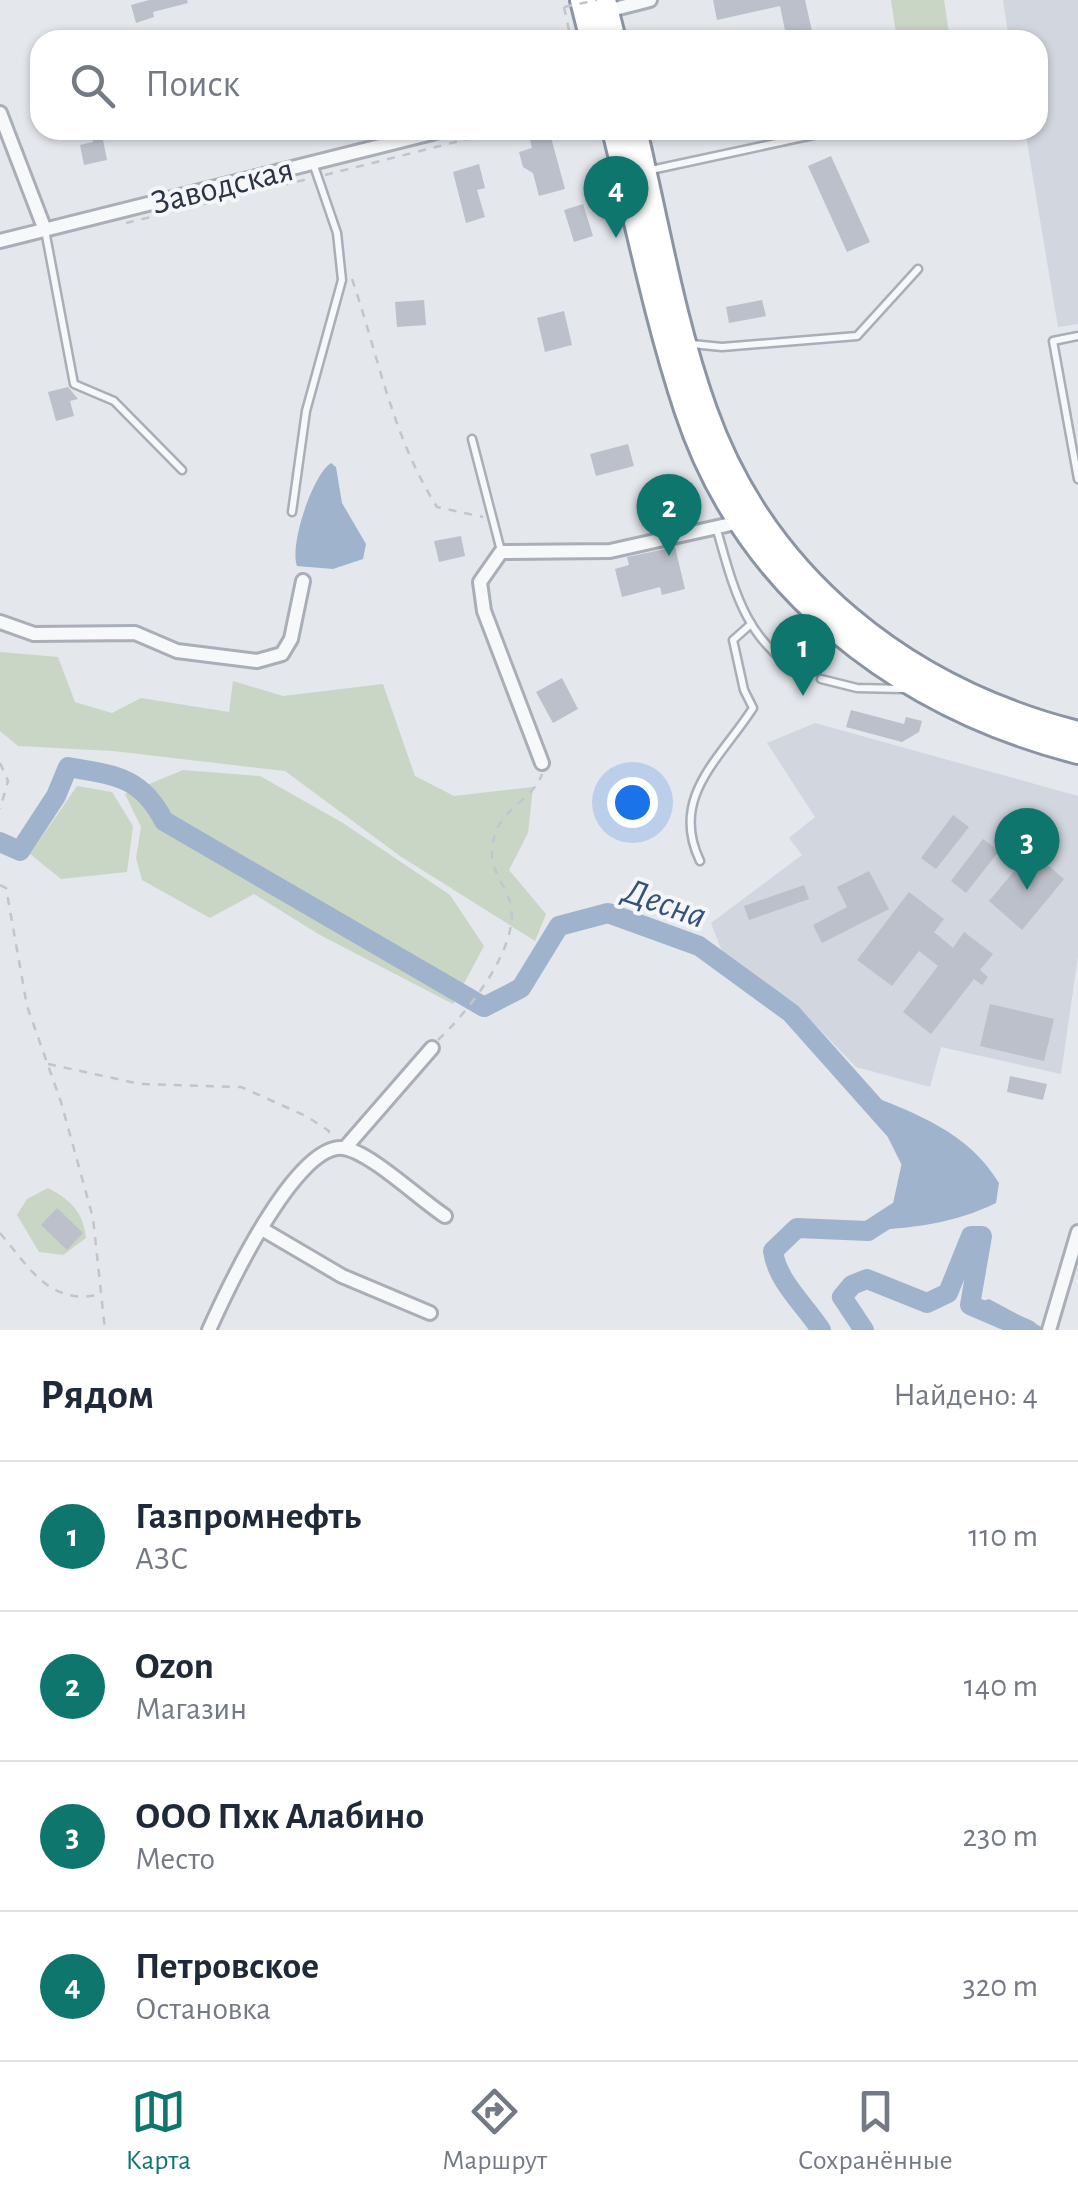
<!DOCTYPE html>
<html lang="ru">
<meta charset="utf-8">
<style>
:root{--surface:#fff;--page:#f6f6f7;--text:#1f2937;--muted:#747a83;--line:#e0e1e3;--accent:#0f766e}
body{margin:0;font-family:"Alegreya Sans",sans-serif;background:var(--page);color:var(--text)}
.you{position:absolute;left:632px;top:802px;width:35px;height:35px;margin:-25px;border:8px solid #fff;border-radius:50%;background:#1a73e8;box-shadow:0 0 0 15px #1a73e833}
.badge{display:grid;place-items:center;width:65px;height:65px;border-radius:50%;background:var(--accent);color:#fff;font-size:32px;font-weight:700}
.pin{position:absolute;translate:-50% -82px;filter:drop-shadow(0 2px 5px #0008)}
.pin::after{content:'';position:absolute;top:52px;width:35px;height:30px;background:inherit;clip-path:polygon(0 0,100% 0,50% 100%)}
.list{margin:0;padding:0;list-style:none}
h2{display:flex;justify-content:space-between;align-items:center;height:130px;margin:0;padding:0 40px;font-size:42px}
h2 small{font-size:32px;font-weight:400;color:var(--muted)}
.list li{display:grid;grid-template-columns:65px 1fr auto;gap:30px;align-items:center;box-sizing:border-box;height:150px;padding:0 40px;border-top:2px solid var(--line)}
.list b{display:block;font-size:38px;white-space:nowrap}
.list p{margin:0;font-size:32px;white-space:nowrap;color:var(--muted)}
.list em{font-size:32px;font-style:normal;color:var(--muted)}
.icon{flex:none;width:55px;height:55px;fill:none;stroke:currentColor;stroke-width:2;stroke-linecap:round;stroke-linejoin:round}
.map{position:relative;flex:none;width:1078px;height:1330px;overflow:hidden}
.search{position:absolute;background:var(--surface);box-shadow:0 2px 8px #0004;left:30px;right:30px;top:30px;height:110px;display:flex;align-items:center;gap:25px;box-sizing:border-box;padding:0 35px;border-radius:30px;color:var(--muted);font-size:38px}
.sheet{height:730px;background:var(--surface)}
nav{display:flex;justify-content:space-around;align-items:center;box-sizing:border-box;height:140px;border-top:2px solid var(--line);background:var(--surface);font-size:28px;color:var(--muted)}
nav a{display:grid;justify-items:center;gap:5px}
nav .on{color:var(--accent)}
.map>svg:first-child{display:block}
.built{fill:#d2d6de}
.green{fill:#c9d6c5}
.water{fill:#9fb4cc}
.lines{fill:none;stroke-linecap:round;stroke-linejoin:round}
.river{stroke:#9fb4cc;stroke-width:20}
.building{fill:#bbc0ca}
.lane-casing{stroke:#a9aeb7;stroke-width:11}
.street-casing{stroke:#a9aeb7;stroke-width:18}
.highway-casing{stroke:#8b94a3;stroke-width:28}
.path{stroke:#c2c5cb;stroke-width:2.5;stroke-dasharray:8 8;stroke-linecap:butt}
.lane{stroke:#f7f8fa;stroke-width:6}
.street{stroke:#f7f8fa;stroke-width:12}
.highway{stroke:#fff;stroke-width:22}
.path-bridge{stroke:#c2c5cb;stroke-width:2.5;stroke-dasharray:8 8;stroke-linecap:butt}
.labels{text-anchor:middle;stroke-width:8;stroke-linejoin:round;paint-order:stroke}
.street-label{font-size:35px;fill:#2b3445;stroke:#f4f6f9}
.water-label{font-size:38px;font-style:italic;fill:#34527a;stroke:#f4f6f9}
</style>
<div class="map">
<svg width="1078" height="1330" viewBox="0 0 1078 1330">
<rect width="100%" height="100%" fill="#e4e7ec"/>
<!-- built -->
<g class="built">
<polygon points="1003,0 1078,0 1078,324 1058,327 1025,130 1038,130 1038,40 1009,40"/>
<polygon points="815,723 1078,796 1078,956 1061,1074 941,1047 930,1087 856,1067 797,1006 723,954 711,923 802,855 789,838 815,817 767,743"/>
</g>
<!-- green -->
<g class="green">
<polygon points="891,0 944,0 950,40 897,40"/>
<polygon points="0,652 58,657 75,702 112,713 141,698 229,712 233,681 283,696 383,684 415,776 454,796 533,787 528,833 509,870 546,914 535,941 400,856 285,771 113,751 18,746 0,731"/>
<polygon points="183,770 260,776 343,823 450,895 484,946 453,1004 320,935 254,894 210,918 142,880 136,858 141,827 125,794"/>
<polygon points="77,786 112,792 133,826 127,872 61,879 30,854"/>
<path d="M 48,1188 C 71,1200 83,1212 86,1238 L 63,1255 L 39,1252 L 17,1215 L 27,1199 Z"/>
</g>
<!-- water -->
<g class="water">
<path d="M 331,463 L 336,467 L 342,503 L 366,544 L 363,559 L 333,569 L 297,566 C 289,545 313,474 331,463 Z"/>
<path d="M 863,1092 C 918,1115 967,1131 999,1183 L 996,1203 C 953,1224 912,1228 864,1231 L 902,1209 C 915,1146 904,1139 863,1092 Z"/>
<polygon points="989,1299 1047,1330 1007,1330 970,1305"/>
</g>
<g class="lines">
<!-- river -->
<g class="river">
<path d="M 0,842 L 20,851 L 56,796 L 68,767 C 114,775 141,776 164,821 L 484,1007 L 521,988 L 559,926 L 608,913 L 699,946 L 791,1013 L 896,1131 L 912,1163 L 902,1209 L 868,1231 L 797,1228 L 773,1251 C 777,1281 804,1304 821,1330"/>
<polyline points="864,1330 842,1297 852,1285 867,1279 927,1303 948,1293 971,1236 982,1236 970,1305 1028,1330"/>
</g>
</g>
<!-- building -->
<g class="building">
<polygon points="149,0 187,0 188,3 153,12 154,17 136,23 131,5"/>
<polygon points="713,0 805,0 814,40 787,40 780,6 717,20"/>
<polygon points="101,130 107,160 84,165 80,145 93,142 91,132"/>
<polygon points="549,130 565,189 539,196 533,173 523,167 519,152 532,148 529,136"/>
<polygon points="831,156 870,242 847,252 808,166"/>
<polygon points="479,164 485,188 477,190 485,217 466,223 453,172"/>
<polygon points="583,204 593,236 574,242 564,210"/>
<polygon points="424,300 426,325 397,327 395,302"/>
<polygon points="762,300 766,316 729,323 726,307"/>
<polygon points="564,311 572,345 545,352 537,318"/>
<polygon points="68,387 78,399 70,401 74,416 56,421 48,392"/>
<polygon points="628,444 634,466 596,476 590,454"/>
<polygon points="461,536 465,556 439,562 434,541"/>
<polygon points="675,547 685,589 662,595 660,587 622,597 615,569 629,565 627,557"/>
<polygon points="562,678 578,709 553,723 536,692"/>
<polygon points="851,710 904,724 906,717 922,721 919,732 902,742 846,727"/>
<polygon points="953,815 969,827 936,869 921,858"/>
<polygon points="983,839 999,851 966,893 951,881"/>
<polygon points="1031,851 1064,879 1022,930 989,901"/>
<polygon points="869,871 889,909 822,943 813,925 847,907 837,887"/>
<polygon points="804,885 809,899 749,920 744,906"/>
<polygon points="909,892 944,919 934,932 953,948 964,932 993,954 980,970 988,977 982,985 974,979 931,1034 903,1012 938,966 919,951 892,986 857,960"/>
<polygon points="990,1004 1054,1019 1044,1061 980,1046"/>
<polygon points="1010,1076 1047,1084 1043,1100 1007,1092"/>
<polygon points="57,1208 83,1233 67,1250 41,1225"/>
</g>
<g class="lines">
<!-- lane casing -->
<g class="lane-casing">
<g id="lane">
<polyline points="651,170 836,130"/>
<polyline points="45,230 74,384 114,401 182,470"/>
<polyline points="1078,336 1053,341 1078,479"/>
<polyline points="692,344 722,347 857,336 918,269"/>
<polyline points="472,439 501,551"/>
<polyline points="292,512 306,411 342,280 337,233 313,163"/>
<path d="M 717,530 C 734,590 746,643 804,674"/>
<polyline points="821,679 857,688 903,689"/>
<path d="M 700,861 C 669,797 721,758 753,708 L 744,690 L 733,640 L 750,625"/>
</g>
</g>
<!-- street casing -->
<g class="street-casing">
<g id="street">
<polyline points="607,11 650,0"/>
<polyline points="0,113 45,230"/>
<polyline points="0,241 444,130"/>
<polyline points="0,622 34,634 135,633 177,651 257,661 282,654 291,639 303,581"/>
<polyline points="542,763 484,611 480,582 501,552 610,551 740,522"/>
<polyline points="345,1148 432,1048"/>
<polyline points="262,1229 342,1276 430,1313"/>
<path d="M 209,1330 C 226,1292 295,1143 343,1148 C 369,1151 419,1199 445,1216"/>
<polyline points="1049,1330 1078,1232"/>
</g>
</g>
<!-- highway casing -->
<g class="highway-casing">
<g id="highway">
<polyline points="582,0 592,40"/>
<polyline points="604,0 614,40"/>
<path d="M 614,130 C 637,222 656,318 686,409 C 745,589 899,706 1078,752"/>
<path d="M 635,130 C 657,223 673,320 705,410 C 765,579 907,690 1078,733"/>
</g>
</g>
<!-- path -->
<g class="path">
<polyline points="564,7 571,40"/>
<polyline points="325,175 503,130"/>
<polyline points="126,223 308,179"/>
<path d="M 352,279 C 379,358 392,436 437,507 L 483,517"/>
<polyline points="0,763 8,781 0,809"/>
<polyline points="0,885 6,888 27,1006 61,1102 93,1218 105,1330"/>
<path d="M 438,1040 C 467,1013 525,942 509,899 C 499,874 486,865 495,834 C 503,808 535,797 542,774"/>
<polyline points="48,1064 140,1084 241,1087 306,1116 329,1131 328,1139"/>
<path d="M 0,1233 C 29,1267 50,1307 101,1294"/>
</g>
<!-- lane -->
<use href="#lane" class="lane"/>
<!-- street -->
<use href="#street" class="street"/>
<!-- highway -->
<use href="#highway" class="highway"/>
<!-- path-bridge -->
<polyline class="path-bridge" points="564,7 597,0"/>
</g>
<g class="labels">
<!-- street labels -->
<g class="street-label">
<text transform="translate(222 185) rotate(-14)" y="12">Заводская</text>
</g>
<!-- water labels -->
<g class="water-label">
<text transform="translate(665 902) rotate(19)" y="13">Десна</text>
</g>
</g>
</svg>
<div class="you"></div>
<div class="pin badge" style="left:803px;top:696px">1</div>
<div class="pin badge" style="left:669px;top:556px">2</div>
<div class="pin badge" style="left:1027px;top:890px">3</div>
<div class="pin badge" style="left:616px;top:238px">4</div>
<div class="search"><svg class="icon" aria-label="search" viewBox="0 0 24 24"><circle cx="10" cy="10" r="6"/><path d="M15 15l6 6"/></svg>Поиск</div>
</div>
<section class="sheet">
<h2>Рядом<small>Найдено: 4</small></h2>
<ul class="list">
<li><span class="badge">1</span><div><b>Газпромнефть</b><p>АЗС</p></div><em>110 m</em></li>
<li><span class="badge">2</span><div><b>Ozon</b><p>Магазин</p></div><em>140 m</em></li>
<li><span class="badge">3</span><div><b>ООО Пхк Алабино</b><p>Место</p></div><em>230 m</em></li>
<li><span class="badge">4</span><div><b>Петровское</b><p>Остановка</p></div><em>320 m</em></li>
</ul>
</section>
<nav>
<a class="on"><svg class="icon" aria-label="map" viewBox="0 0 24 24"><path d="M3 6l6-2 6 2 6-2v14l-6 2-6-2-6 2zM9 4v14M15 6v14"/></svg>Карта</a>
<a><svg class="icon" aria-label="directions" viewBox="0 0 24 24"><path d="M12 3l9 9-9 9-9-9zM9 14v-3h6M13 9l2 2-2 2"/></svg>Маршрут</a>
<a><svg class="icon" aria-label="saved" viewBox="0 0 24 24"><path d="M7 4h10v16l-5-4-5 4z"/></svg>Сохранённые</a>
</nav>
